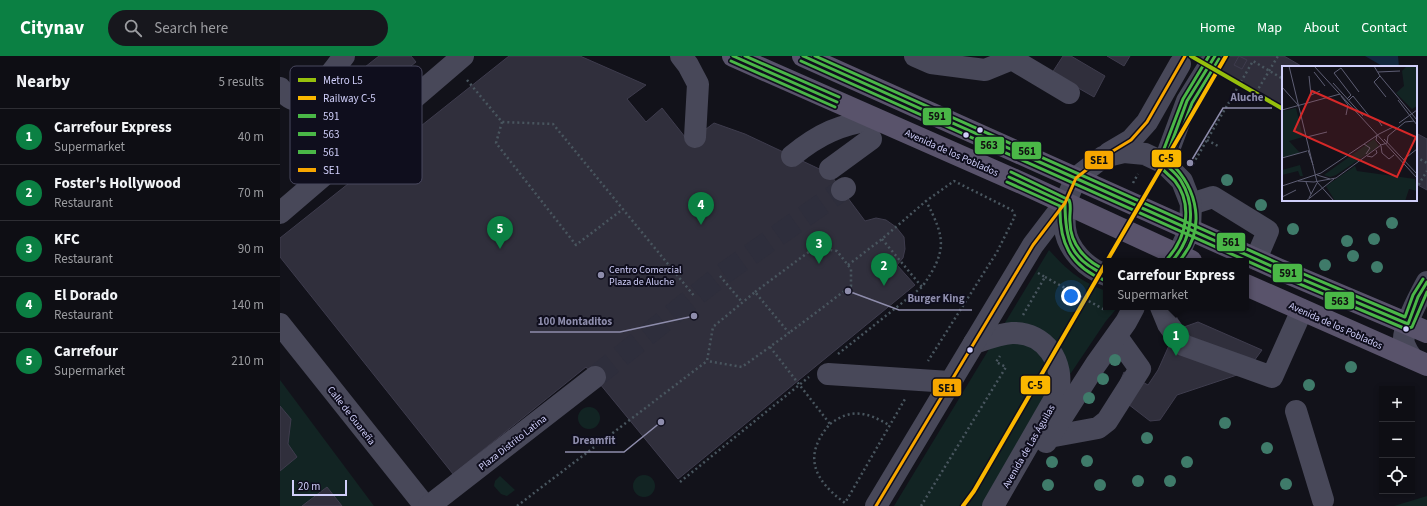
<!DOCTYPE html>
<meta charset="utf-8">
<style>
:root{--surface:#0e0e14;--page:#17171d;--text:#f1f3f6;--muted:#9b9ca0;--line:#2e2e34;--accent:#0b8043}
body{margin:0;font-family:"Source Sans 3",sans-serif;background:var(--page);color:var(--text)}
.controls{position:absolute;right:12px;bottom:12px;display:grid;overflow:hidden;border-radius:0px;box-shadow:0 2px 6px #0003}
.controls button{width:36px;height:36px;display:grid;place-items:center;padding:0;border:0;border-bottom:1px solid var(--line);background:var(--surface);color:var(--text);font:20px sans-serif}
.scale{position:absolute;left:12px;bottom:10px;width:55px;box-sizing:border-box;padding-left:4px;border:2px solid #d0cffa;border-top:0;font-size:11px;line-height:14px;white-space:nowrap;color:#d0cffa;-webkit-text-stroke:3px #0f0e1d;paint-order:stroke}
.you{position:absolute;left:791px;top:240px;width:14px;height:14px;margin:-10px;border:3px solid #fff;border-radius:50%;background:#1a73e8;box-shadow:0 0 0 6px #1a73e833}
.badge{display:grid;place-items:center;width:26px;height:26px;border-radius:50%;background:var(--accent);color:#fff;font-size:13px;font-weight:700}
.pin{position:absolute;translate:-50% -33px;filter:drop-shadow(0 1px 2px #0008)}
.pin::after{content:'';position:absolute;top:21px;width:14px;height:12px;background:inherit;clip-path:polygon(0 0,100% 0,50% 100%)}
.popup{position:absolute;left:823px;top:202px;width:146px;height:52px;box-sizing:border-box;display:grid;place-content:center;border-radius:0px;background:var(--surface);filter:drop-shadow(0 1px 3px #0005);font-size:13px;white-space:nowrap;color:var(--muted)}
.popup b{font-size:15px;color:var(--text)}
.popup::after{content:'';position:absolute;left:50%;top:100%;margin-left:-8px;border:8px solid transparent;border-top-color:var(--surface)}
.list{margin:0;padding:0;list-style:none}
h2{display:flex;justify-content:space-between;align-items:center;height:52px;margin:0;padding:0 16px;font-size:17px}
h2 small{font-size:13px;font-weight:400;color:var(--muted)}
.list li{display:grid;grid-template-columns:26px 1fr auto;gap:12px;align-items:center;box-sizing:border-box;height:56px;padding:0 16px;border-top:1px solid var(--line)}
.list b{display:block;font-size:15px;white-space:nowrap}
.list p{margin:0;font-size:13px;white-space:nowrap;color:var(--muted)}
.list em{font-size:13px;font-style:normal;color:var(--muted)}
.icon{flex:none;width:22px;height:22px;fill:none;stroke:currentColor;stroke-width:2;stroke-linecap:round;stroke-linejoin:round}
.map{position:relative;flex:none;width:1147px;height:450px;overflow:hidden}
header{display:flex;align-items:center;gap:24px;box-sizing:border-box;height:56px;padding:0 20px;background:var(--accent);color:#fff}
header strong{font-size:19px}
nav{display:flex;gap:22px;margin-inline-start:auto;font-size:14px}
.search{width:280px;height:36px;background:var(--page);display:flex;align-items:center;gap:10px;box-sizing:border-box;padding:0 14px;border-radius:22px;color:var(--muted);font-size:15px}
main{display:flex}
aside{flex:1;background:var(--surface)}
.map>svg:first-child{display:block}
.green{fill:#122423}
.water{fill:#13283e}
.building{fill:#302f3c;stroke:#3e3c4d}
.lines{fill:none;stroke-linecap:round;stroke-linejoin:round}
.minor-tunnel{stroke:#2e2e3c;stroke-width:22;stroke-dasharray:22 11;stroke-linecap:butt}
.path{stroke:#49565f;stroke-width:2.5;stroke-dasharray:2 3;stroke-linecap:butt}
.minor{stroke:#484859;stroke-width:22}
.major{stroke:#59536b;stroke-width:22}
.bus-1-casing{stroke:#0f0e1d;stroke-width:6}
.bus-2-casing{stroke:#0f0e1d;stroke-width:6}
.bus-3-casing{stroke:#0f0e1d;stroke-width:6}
.bus-4-casing{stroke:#0f0e1d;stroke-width:6}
.bus-1{stroke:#4ab747;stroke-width:3}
.bus-2{stroke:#4ab747;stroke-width:3}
.bus-3{stroke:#4ab747;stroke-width:3}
.bus-4{stroke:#f7a600;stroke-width:3}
.rail-1-casing{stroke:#0f0e1d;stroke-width:7}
.rail-1{stroke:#fab700;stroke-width:4}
.metro-1-casing{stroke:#0f0e1d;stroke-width:7}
.metro-1{stroke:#96bf0d;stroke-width:4}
.tree{fill:#3f7b6a}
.bus-dot{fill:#d0cffa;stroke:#0f0e1d;stroke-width:1.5}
.poi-dot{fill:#8e8dac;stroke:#0f0e1d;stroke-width:1.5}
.labels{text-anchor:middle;stroke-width:4;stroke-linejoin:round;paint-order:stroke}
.street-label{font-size:10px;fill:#d0cffa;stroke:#0f0e1d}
.poi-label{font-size:10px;fill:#d0cffa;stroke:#0f0e1d;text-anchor:start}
.inset-road{fill:none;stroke:#5e5e74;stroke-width:1}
.view{fill:#d62828;fill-opacity:0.15;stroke:#d62828;stroke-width:2}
.inset-edge{fill:none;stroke:#d0cffa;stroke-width:2}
.key{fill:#0f0e1d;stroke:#49485f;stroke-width:1}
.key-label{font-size:11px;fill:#d0cffa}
.leader{fill:none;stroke:#8e8dac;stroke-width:1.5}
.callout-dot{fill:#8e8dac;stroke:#0f0e1d;stroke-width:1.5}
.callout-label{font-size:11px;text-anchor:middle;font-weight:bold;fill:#8e8dac;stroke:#0f0e1d;stroke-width:4;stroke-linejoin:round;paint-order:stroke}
.line-badge{stroke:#0f0e1d;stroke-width:1.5}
.pale-badge-label{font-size:11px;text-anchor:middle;font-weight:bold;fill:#111}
</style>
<header>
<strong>Citynav</strong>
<div class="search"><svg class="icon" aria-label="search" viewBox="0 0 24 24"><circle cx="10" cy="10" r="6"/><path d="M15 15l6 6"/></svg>Search here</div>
<nav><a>Home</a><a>Map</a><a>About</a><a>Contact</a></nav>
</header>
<main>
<aside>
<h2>Nearby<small>5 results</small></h2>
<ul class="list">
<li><span class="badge">1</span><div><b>Carrefour Express</b><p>Supermarket</p></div><em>40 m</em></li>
<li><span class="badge">2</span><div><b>Foster's Hollywood</b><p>Restaurant</p></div><em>70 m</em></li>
<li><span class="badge">3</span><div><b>KFC</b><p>Restaurant</p></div><em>90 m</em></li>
<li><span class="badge">4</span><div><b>El Dorado</b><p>Restaurant</p></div><em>140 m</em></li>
<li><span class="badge">5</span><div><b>Carrefour</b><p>Supermarket</p></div><em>210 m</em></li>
</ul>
</aside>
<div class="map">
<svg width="1147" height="450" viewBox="0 0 1147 450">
<rect width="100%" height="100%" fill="#12121a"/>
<!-- green -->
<g class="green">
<path d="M 769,194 C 788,215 800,225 826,235 L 826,251 L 838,251 L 826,265 L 791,317 L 768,342 L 703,450 L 614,450 Z"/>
<polygon points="0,324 94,450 0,450"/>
<circle cx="309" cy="362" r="11"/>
<circle cx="364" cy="430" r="11"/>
<polygon points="220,420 235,434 227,440 221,438 214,430 215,425"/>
<polygon points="1147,440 1147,450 1114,450"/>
</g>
<!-- water -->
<polygon class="water" points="1085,0 1118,0 1119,11 1104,11"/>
<!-- building -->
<g class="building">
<polygon points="99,0 131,0 136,6 88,44 71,22"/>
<polygon points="229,0 300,0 366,29 347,43 366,66 382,52 409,86 434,67 465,78 550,118 585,165 596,162 606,164 616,171 624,181 625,193 623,202 617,209 635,229 398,423 306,311 173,418 0,201 0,182"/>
<polygon points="783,0 791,0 825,20 814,41 772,17"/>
<polygon points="827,0 850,0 844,10"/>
<polygon points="917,0 1004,0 1023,11 1003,11 1003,50"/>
<polygon points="959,0 967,4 962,13 954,9"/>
<polygon points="1136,77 1147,83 1147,134 1136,128"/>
<polygon points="918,266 982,294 966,316 897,339 880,364 870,365 835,338 844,316 868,329 878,314 891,285 901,272"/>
<polygon points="0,350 11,363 8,388 17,401 0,415"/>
<polygon points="47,431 62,450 22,450"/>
</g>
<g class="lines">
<!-- minor-tunnel -->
<polyline class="minor-tunnel" points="315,321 440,220 562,134"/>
<!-- path -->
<g class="path">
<polyline points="187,24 222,66 273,68 415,241"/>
<polyline points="1003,29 1003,30"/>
<polyline points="971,45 998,0"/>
<polyline points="222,66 216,87 296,189 343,153"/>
<polyline points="927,84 938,90"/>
<polyline points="1136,101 1147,107"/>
<polyline points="913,108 973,5 1003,23"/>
<polyline points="853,127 858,118"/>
<polyline points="1136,133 1147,115"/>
<path d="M 602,183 L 642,231 C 667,195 666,183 646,145 L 674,125 L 732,154 L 735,160 L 717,196 L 648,305"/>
<polyline points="568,209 602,183 646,145"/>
<polyline points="440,220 462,246"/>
<polyline points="765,221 825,254"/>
<polyline points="475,236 534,192 557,195 571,213 571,230 509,277"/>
<polyline points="743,259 765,221 758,217"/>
<path d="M 490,291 L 550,368 C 522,400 534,424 565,447 L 625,343"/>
<polyline points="558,298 642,231"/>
<path d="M 550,368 C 571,352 587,356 609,369"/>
<polyline points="400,426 529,321"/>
<polyline points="237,450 427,305 433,271 475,236 509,277 462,311 427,305"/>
<polyline points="641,450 726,311 716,306 720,300"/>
</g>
<!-- minor -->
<g class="minor">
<polyline points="401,0 408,9 418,28 415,81"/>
<polyline points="635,0 651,7 705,14 732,3 789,37"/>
<path d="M 0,32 C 5,38 9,43 17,44 C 32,45 56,11 64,0"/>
<polyline points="829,97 851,84 867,66 900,8"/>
<path d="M 512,100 C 540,77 560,69 595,63"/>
<polyline points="884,107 907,45 935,0"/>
<polyline points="550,113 591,83"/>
<polyline points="562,134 565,132"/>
<path d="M 785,147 C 785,155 784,164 785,172 C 787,193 807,213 826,219"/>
<polyline points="911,148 933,141 988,175 976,203"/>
<polyline points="0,157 183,0"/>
<polyline points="881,251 888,268 903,289 992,321 1022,254"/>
<polyline points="0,268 145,450"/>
<path d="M 694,287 C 706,283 719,278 732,277 C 766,276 785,307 778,337 L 713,450"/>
<path d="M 1132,302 C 1129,298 1126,293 1124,288 C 1121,274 1140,239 1147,226"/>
<polyline points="548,318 670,326"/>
<polyline points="1016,355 1043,444"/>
<polyline points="769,381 818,372 827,365 860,313 837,281"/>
<polyline points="766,386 816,308 846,266 854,251"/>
<polyline points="149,450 315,321"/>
<polyline points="596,450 753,189 785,147 796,122 823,101 844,96 865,98 884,107 902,125 911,148 910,173 898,199 892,205"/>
</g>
<!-- major -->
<g class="major">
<polyline points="453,0 746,129 911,205"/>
<polyline points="523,0 998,213 1147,276"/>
<polyline points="966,229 1147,309"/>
</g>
<!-- bus-1 casing -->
<g class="bus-1-casing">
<g id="bus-1">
<polyline points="453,0 557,46"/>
<polyline points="523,0 998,213 1128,268 1138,241 1147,226"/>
<path d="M 729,121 L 785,147 C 785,183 790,204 826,219"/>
<path d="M 892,205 C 912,183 917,151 901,125 C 897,118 890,113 884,107 L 907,45 L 935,0"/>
</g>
</g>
<!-- bus-2 casing -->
<g class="bus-2-casing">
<g id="bus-2">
<polyline points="451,5 555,51"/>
<polyline points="521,5 996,218 1126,273 1132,271 1147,236"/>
<path d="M 727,126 L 780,150 C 779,186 790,210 824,224"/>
<path d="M 899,205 C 927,174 918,133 890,106 L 912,47 L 939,3"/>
</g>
</g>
<!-- bus-3 casing -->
<g class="bus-3-casing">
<g id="bus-3">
<polyline points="465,0 559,41"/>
<polyline points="535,0 1000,208 1125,261 1133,239 1143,223"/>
<path d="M 731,116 L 789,144 C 792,150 789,159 790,166 C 790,188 806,206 826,214"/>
<path d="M 888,202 C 907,181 913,148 895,125 C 890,119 880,114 879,106 L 903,43 L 929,0"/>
</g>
</g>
<!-- bus-4 casing -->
<g class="bus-4-casing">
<polyline id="bus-4" points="596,450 753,189 785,147 796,122 823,101 851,84 867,66 905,0"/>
</g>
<!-- bus-1 -->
<use href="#bus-1" class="bus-1"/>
<!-- bus-2 -->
<use href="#bus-2" class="bus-2"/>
<!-- bus-3 -->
<use href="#bus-3" class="bus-3"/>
<!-- bus-4 -->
<use href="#bus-4" class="bus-4"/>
<!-- rail-1 casing -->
<g class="rail-1-casing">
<g id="rail-1">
<polyline points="827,205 946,0"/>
<polyline points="683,450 694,435 826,207"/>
</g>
</g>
<!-- rail-1 -->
<use href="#rail-1" class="rail-1"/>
<!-- metro-1 casing -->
<g class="metro-1-casing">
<polyline id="metro-1" points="911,0 1003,53"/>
</g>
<!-- metro-1 -->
<use href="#metro-1" class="metro-1"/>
</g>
<!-- trees -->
<g class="tree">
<circle cx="947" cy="124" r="6"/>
<circle cx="981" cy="149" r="6"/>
<circle cx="1112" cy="167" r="6"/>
<circle cx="1013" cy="173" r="6"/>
<circle cx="1094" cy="183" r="6"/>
<circle cx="1067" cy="185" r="6"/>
<circle cx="1073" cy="200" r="6"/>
<circle cx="1045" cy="209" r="6"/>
<circle cx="1097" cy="211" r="6"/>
<circle cx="835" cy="304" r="6"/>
<circle cx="1071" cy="311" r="6"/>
<circle cx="823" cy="323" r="6"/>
<circle cx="1029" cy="329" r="6"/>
<circle cx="809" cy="342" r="6"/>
<circle cx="945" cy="367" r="6"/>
<circle cx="867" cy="382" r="6"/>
<circle cx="987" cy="392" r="6"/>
<circle cx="807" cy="405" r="6"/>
<circle cx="772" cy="406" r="6"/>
<circle cx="907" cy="406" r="6"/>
<circle cx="858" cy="425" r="6"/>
<circle cx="890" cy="425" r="6"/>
<circle cx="1006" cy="428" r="6"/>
<circle cx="768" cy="429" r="6"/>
<circle cx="820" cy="429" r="6"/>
</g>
<!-- markers -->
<g class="bus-dot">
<circle cx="700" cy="74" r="3.5"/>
<circle cx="686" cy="79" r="3.5"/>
<circle cx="1126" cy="273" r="3.5"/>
<circle cx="690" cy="294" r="3.5"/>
</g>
<circle class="poi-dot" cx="321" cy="219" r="4"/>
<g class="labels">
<!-- street labels -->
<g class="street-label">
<text transform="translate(672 96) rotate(24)" y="4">Avenida de los Poblados</text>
<text transform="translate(1056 269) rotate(24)" y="4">Avenida de los Poblados</text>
<text transform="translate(72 359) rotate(52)" y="4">Calle de Guareña</text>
<text transform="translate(232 386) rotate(-38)" y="4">Plaza Distrito Latina</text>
<text transform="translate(748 390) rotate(-60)" y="4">Avenida de Las Águilas</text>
</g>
<!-- poi labels -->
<g class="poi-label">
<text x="329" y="217">Centro Comercial<tspan x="329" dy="12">Plaza de Aluche</tspan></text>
</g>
</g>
<!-- overview -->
<g transform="translate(1002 10)">
<rect width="135" height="135" fill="#12121a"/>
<path d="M 125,0 L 135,0 L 135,40 L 130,43 L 114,27 L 122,20 L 120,5 ZM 14,42 L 21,71 L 7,75 L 18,87 L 0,92 L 0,45 ZM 92,73 L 97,80 L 54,109 L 48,111 L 42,109 ZM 18,99 L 21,110 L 18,110 L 16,105 L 0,109 L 0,104 ZM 73,100 L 75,105 L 133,113 L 135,125 L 127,123 L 123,135 L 53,135 L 44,120 Z" fill="#122423"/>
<path class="inset-road" d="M 7,0 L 35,116M 32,0 L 135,112M 92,0 L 98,10 L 135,54M 32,6 L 43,20M 96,6 L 118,5M 27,10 L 29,29 L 38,25M 98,10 L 92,16 L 104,31M 51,17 L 81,50M 0,21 L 16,39M 59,30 L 66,39 L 64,49M 65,33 L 69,29 L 52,7 L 59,2 L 77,26M 67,34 L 71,30 L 88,51 L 96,54 L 100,60M 116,34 L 135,59M 0,44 L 58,28M 117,57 L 135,44M 95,69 L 94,74 L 99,79 L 105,77 L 106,70M 106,70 L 123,56 L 132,55M 25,71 L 45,66M 102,73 L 135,108M 82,78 L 88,82 L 84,88M 99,80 L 100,87 L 107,93 L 112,89M 26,84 L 31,99M 85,90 L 90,91 L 95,87 L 94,84M 0,92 L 25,85M 121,94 L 135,83M 35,109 L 48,113M 16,115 L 32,116 L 54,112 L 99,79M 24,116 L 29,128M 35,116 L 52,135M 0,120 L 39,107 L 97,68 L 111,61M 0,131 L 14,124M 27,132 L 35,117M 24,135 L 52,113"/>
<path class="view" d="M 30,25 L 134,71 L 115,111 L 12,65 Z"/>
<rect width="135" height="135" class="inset-edge"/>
</g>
<!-- legend -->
<rect x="10" y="10" width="132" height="118" rx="6" class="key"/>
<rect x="18" y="22" width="18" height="4" fill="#96bf0d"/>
<rect x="18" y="40" width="18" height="4" fill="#fab700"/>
<rect x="18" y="58" width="18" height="4" fill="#4ab747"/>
<rect x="18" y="76" width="18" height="4" fill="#4ab747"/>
<rect x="18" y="94" width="18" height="4" fill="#4ab747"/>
<rect x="18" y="112" width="18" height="4" fill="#f7a600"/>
<g class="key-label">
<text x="43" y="28">Metro L5</text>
<text x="43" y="46">Railway C-5</text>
<text x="43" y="64">591</text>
<text x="43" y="82">563</text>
<text x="43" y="100">561</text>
<text x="43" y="118">SE1</text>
</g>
<!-- callouts -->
<path class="leader" d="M910 107L943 52H992M568 235L619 254H692M414 260L340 276H250M381 366L344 396H285"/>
<g class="callout-dot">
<circle cx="910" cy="107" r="4"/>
<circle cx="568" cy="235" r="4"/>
<circle cx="414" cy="260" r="4"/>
<circle cx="381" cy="366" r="4"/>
</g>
<g class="callout-label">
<text x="967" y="45">Aluche</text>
<text x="656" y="246">Burger King</text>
<text x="295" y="269">100 Montaditos</text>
<text x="314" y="388">Dreamfit</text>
</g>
<g class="line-badge">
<rect x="642" y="51" width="30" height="19" rx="4" fill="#4ab747"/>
<rect x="694" y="80" width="31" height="19" rx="4" fill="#4ab747"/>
<rect x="731" y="85" width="31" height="19" rx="4" fill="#4ab747"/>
<rect x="871" y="93" width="31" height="19" rx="4" fill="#fab700"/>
<rect x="804" y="94" width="30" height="20" rx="4" fill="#f7a600"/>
<rect x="936" y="176" width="30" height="20" rx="4" fill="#4ab747"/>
<rect x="992" y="207" width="31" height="20" rx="4" fill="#4ab747"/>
<rect x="1044" y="235" width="31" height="19" rx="4" fill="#4ab747"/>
<rect x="740" y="319" width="31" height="20" rx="4" fill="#fab700"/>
<rect x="652" y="322" width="30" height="19" rx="4" fill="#f7a600"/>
</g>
<g class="pale-badge-label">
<text x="657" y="64">591</text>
<text x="709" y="93">563</text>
<text x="747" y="99">561</text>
<text x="886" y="106">C-5</text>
<text x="819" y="108">SE1</text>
<text x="951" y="190">561</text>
<text x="1008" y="221">591</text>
<text x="1060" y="249">563</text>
<text x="755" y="333">C-5</text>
<text x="667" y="336">SE1</text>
</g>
</svg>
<div class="controls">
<button>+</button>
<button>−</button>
<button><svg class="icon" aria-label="locate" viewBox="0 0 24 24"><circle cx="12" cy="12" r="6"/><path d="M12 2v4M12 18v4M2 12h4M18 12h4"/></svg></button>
</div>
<div class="scale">20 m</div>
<div class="you"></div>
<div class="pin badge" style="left:896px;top:300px">1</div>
<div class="popup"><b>Carrefour Express</b>Supermarket</div>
<div class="pin badge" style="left:604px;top:230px">2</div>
<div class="pin badge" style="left:539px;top:208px">3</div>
<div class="pin badge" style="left:421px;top:169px">4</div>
<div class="pin badge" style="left:220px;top:193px">5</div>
</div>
</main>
